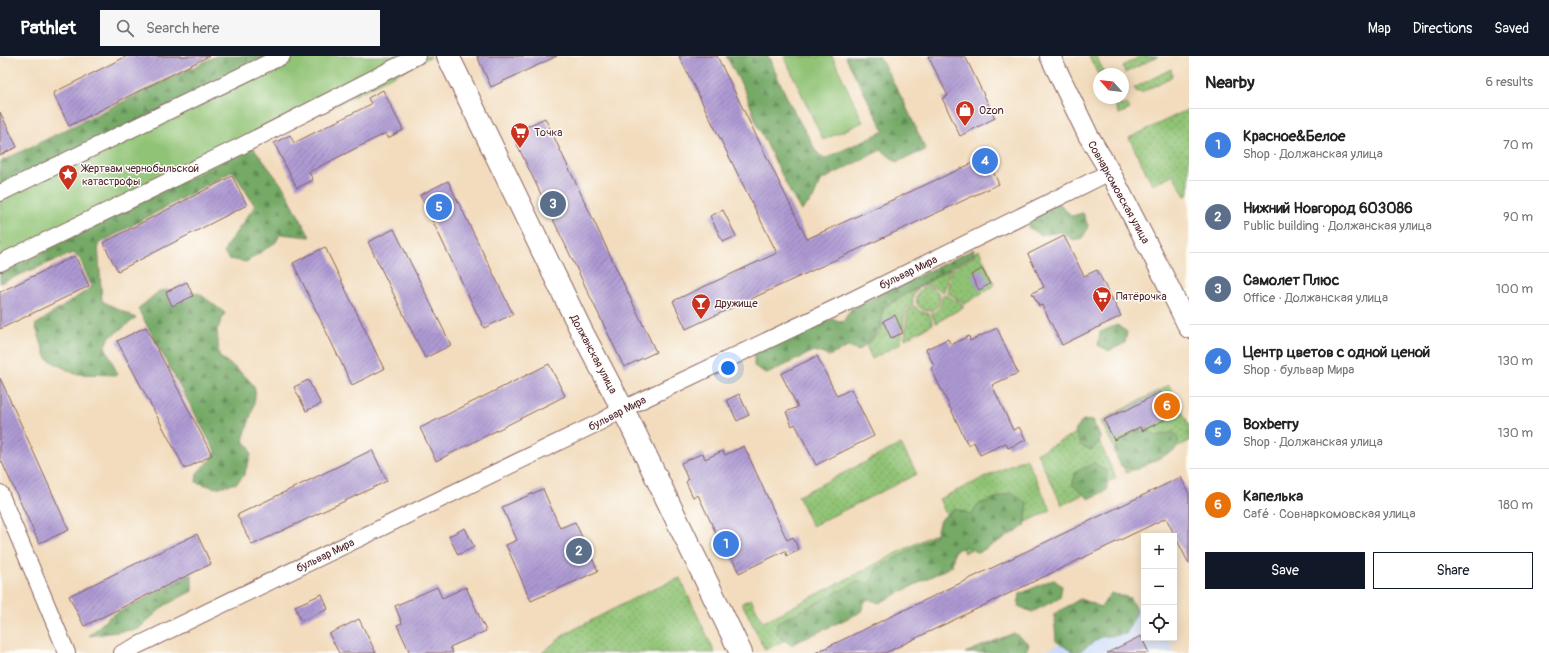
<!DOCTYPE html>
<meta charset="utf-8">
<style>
:root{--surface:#fff;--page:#f6f6f6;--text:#222;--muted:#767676;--line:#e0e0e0;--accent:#111827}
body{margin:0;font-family:Pangolin,sans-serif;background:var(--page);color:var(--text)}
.controls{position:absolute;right:12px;bottom:12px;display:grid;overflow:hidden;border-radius:0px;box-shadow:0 2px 10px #0003}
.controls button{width:36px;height:36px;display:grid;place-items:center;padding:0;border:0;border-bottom:1px solid var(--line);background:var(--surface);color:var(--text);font:20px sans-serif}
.compass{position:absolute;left:1093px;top:12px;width:36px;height:36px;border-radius:50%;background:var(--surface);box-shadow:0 2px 10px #0003;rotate:297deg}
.you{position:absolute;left:728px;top:312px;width:14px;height:14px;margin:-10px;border:3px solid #fff;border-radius:50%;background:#1a73e8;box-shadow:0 0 0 6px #1a73e833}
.badge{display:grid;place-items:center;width:26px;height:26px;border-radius:50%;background:var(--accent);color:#fff;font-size:13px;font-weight:700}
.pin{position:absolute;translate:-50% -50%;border:2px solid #fff;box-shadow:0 1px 4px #0006}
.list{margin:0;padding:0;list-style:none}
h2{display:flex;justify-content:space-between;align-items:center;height:52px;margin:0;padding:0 16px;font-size:17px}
h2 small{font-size:13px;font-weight:400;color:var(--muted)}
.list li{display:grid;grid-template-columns:26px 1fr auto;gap:12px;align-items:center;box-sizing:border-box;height:72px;padding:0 16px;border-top:1px solid var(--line)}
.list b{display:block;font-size:15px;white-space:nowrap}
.list p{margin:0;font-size:13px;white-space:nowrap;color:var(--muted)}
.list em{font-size:13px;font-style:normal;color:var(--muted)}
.actions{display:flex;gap:8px;padding:12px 16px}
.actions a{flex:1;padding:9px 0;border:1px solid var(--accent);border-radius:0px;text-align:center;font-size:14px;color:var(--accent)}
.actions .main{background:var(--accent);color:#fff}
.icon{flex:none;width:22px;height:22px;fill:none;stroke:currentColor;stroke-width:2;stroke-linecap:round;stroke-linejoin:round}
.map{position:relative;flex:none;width:1189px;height:597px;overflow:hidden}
header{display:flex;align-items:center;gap:24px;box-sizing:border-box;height:56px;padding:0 20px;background:var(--accent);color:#fff}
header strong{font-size:19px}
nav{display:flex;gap:22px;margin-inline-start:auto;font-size:14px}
.search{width:280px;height:36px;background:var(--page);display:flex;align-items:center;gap:10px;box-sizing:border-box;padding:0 14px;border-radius:0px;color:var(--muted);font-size:15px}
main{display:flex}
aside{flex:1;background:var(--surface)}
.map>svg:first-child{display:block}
.built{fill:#cbdbf9}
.grass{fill:url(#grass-dots);stroke:#6d7150}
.forest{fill:url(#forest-firs);stroke:#5f6448}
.park{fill:#90c375;stroke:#6d7150}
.building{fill:url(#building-hatch)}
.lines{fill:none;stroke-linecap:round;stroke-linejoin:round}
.minor-casing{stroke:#85615e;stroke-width:18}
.tertiary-casing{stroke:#85615e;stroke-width:22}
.secondary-casing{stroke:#85615e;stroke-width:24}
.minor{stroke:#fff;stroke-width:16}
.tertiary{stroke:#fff;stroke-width:20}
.secondary{stroke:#fff;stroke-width:22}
.labels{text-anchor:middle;stroke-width:3;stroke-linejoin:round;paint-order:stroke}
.poi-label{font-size:11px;fill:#4a1f2b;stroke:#fdfcf7;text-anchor:start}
.street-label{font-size:11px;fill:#4a1f2b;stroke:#fdfcf7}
</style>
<header>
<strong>Pathlet</strong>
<div class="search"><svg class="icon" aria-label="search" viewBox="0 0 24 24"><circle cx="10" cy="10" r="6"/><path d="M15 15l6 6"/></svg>Search here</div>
<nav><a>Map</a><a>Directions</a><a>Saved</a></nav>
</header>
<main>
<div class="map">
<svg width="1189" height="597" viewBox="0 0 1189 597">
<defs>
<pattern id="grass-dots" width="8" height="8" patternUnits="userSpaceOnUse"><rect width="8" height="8" fill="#90c375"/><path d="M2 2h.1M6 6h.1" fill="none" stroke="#789e60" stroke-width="1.8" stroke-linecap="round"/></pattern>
<pattern id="forest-firs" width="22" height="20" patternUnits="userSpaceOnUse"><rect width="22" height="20" fill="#74a966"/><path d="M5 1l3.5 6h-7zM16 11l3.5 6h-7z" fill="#618954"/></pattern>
<pattern id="building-hatch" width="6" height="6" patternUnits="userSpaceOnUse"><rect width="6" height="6" fill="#ad9ad3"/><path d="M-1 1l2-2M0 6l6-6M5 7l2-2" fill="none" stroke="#8f7dab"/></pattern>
</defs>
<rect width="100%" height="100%" fill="#fdfcf7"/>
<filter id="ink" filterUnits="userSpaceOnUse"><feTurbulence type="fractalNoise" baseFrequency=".025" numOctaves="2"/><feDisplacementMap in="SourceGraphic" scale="8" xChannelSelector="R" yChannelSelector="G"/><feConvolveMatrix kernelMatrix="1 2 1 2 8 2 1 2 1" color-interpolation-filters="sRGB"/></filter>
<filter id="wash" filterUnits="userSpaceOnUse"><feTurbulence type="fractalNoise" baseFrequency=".012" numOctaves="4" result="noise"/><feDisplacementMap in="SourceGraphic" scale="16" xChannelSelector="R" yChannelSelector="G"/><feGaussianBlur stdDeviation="0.9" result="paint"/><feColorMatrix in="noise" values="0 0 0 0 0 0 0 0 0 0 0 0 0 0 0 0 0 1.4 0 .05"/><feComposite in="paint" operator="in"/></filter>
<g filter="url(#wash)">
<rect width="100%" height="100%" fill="#f2dcbd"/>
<!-- built -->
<polygon class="built" points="1144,546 1144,582 1167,582 1175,597 1041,597"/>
<!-- grass -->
<g class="grass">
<polygon points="1089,0 1096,0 1105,18 1099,18 1099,20"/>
<polygon points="1141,0 1158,0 1125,17 1123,11 1124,9"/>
<polygon points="1171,13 1172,18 1171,21 1141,37 1136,35 1134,32"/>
<polygon points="1111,42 1117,42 1121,50 1127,48 1130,53 1119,58"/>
<polygon points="1189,53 1189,138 1185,140 1173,119 1152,128 1129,82"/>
<polygon points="979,194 994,227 993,230 965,248 947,236 952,213 974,200 975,196"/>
<path d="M 950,213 L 944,235 L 942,236 C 929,223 910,229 913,249 L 905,254 L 901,287 L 872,303 L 866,289 L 881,275 L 883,252 Z"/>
<circle cx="928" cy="243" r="12"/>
<path d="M 945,238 L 965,250 L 936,267 L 931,258 C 939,255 943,247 942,239 Z"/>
<polygon points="915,250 919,255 929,258 933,268 905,283 907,255"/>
<polygon points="1169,329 1189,369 1189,385 1126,417 1101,365"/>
<polygon points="1092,369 1116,422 1062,449 1037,397"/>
<polygon points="901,388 917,418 812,470 798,440"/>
<polygon points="1026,402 1051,454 964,497 939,443"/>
<polygon points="940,475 953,502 765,594 742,547 751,543 763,566"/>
<polygon points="680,522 715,597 542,597 565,578 652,533"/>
</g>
<!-- forest -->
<g class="forest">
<polygon points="216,0 266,0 0,133 0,106"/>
<polygon points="726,0 768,0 789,46 802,70 810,83 815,94 824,103 884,75 845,0 879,0 903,44 926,94 897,106 881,94 820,125 813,143 801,155 790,136 757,68 746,37"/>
<polygon points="246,82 284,132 310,181 280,178 276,186 246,206 229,203 224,197 227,189 255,150 233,115 98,188 102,245 136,262 109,282 105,290 118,319 75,318 47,303 35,269 92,231 79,201 73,197 0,227 0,216"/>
<polygon points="1059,147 1072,160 1083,157 1088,170 1083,182 1073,184 1062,176 1040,179 1028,171 1030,161"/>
<polygon points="974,193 973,199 883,251 880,274 859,295 848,291 829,300 814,295 767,318 754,310 754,294 766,288 776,290 781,281 802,269 812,272 832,263 843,266 851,253"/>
<path d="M 179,233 L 200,238 L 225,257 L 217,274 L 219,300 C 229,308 249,320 254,331 C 259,342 246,372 243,385 L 249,390 L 251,399 L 244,419 L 237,427 L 216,432 L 196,426 L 197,417 L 216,397 L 138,253 L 159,235 Z"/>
<polygon points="1117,269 1127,276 1125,287 1109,295 1098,289 1100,276"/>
<polygon points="1083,364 1093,365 1101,383 1092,394 1081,390 1075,375"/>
<polygon points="1144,370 1156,380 1173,376 1179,384 1175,394 1136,414 1121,410 1114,395 1118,386"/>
<polygon points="1094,407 1107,415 1107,434 1089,443 1072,429 1076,416"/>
<polygon points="1012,436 1028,448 1025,470 978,497 966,490 954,495 952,510 879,547 866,542 861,556 791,589 777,579 777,567 857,526 870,527 876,513 935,480 940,464 955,452 972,459 977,449"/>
<polygon points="192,518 192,535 164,550 138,573 89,580 109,561"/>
<polygon points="1053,523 1062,530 1060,542 1032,556 1018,550 1020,538"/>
<polygon points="1111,537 1130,542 1137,556 1126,578 1101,581 1077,597 1074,597 1056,585 1054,558 1080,543 1101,551"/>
<polygon points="1014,577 1029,588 1025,597 965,597"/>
</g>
<!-- park -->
<g class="park">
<polygon points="273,0 432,0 0,219 0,131"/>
<polygon points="784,0 832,0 863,66 823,84"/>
</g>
<g id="blocks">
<!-- building -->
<g class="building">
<polygon points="127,0 209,0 69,70 53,37"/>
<polygon points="477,0 557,0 491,31"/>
<polygon points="679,0 717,0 807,183 986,101 999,128 686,273 673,245 777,197"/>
<polygon points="928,0 965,0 995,62 960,80 942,42 948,40"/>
<polygon points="383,34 403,74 388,82 386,77 309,116 313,124 297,132 274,87 290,79 294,87 371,48 368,42"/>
<polygon points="0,56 17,91 0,99"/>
<polygon points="545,62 656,296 624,311 512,78"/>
<polygon points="232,120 247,149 118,215 103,187"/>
<polygon points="448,125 513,258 484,272 420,139"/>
<polygon points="723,154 736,180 723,186 710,160"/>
<polygon points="394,173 451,289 425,302 368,186"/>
<polygon points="1064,180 1084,220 1097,214 1121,260 1062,289 1042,249 1039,250 1032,237 1044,231 1028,198"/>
<polygon points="325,191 384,313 352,329 293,207"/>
<polygon points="75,200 89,230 0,273 0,236"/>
<polygon points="982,213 990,228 979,234 971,219"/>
<polygon points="187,226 193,240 172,250 166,236"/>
<polygon points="895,259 903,277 891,282 883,265"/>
<polygon points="146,271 212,399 185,413 117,285"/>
<polygon points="997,272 1018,317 992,329 1013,374 1019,371 1026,384 1008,392 1006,387 980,399 974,386 968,389 931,312 934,310 926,293 948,283 951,289 969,280 970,285"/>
<polygon points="817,300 837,340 851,333 874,380 816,409 795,368 792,370 786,356 798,351 781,318"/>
<polygon points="549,308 565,340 436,405 420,372"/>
<polygon points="0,322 69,474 39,487 0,402"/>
<polygon points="308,324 321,348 306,355 294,331"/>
<polygon points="1160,336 1168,341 1176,358 1142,375 1140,371 1114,384 1104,364 1124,354 1125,355"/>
<polygon points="739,338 749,359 737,365 727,344"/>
<polygon points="744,390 787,484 793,481 799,494 787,500 785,495 739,517 727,492 724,494 698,439 693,441 686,426 688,424 681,407 703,397 705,403 723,395 725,399"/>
<polygon points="372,394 387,425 252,489 237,459"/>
<polygon points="1181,421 1189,438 1189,508 1166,462 885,597 815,597"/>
<polygon points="543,433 560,472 575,466 598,515 531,545 506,489 517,484 502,451"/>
<polygon points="465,472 474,491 458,499 449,480"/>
<polygon points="197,478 211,508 84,570 69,540"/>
<polygon points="437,531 442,542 466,531 486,575 450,591 453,597 410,597 397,569 402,567 395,550"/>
<polygon points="322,538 328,553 301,565 295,550"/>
<polygon points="359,563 376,597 339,597 329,578"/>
<polygon points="1141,580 1149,597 1107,597"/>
</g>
</g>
</g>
<g filter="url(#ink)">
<use href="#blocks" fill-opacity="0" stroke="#85615e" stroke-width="1"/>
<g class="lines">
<!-- minor casing -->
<g class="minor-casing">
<g id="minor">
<polyline points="0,137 282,0"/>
<polyline points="0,207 241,90 417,0"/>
<polyline points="0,437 67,597"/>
<polyline points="122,597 602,365 623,353 844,248 1110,116"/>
</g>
</g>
<!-- tertiary casing -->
<g class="tertiary-casing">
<polyline id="tertiary" points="1050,0 1088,79 1110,116 1164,221 1189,272"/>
</g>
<!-- secondary casing -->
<g class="secondary-casing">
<polyline id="secondary" points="448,0 581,274 631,369 741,597"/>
</g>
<!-- minor -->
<use href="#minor" class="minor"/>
<!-- tertiary -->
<use href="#tertiary" class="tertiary"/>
<!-- secondary -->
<use href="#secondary" class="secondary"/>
</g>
</g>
<!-- icons -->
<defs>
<g id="shop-pin" transform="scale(1)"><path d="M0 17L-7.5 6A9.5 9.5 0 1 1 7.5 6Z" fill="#c8321e" stroke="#fdfcf7"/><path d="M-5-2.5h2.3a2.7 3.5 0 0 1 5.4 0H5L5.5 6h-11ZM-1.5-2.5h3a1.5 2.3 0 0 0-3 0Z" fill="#fff"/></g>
<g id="supermarket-pin" transform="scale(1)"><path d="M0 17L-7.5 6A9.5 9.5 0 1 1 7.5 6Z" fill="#c8321e" stroke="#fdfcf7"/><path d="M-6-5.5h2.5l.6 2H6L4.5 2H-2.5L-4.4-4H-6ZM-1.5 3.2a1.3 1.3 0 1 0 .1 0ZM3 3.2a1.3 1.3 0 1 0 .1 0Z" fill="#fff"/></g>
<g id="sight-pin" transform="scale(1)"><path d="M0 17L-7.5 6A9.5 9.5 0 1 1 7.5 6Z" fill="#c8321e" stroke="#fdfcf7"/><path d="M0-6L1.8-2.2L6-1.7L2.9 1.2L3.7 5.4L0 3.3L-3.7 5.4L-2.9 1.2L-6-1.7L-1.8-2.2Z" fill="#fff"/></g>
<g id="bar-pin" transform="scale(1)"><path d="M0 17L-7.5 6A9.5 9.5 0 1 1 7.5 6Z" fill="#c8321e" stroke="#fdfcf7"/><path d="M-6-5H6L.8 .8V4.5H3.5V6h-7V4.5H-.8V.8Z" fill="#fff"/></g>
</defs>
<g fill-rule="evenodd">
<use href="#shop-pin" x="965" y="54"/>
<use href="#supermarket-pin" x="520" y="76"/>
<use href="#sight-pin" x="68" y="118"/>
<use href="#supermarket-pin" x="1102" y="240"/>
<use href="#bar-pin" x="701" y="247"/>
</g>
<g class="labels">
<!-- poi labels -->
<g class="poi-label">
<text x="979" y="58">Ozon</text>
<text x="534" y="80">Точка</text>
<text x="82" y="116">Жертвам чернобыльской<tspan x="82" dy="13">катастрофы</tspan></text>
<text x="1116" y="244">Пятёрочка</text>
<text x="715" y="251">Дружище</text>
</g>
<!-- street labels -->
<g class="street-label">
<text transform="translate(1119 136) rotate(61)" y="4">Совнаркомовская улица</text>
<text transform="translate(908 216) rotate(-26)" y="4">бульвар Мира</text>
<text transform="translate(594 298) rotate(62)" y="4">Должанская улица</text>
<text transform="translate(617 357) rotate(-27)" y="4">бульвар Мира</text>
<text transform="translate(325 499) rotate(-26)" y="4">бульвар Мира</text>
</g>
</g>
</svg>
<div class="controls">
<button>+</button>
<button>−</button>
<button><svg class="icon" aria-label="locate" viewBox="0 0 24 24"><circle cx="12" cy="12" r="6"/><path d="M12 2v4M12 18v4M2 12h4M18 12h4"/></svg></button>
</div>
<svg class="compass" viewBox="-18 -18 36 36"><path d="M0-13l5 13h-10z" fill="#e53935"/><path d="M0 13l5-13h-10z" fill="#767676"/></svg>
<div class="you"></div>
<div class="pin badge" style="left:726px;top:488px;background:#3f7fe0">1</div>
<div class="pin badge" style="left:579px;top:495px;background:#5c6f8a">2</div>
<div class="pin badge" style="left:553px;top:148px;background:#5c6f8a">3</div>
<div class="pin badge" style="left:985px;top:105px;background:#3f7fe0">4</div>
<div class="pin badge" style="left:439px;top:151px;background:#3f7fe0">5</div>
<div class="pin badge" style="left:1167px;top:350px;background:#e8710a">6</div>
</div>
<aside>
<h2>Nearby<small>6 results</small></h2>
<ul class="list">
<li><span class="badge" style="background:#3f7fe0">1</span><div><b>Красное&amp;Белое</b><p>Shop · Должанская улица</p></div><em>70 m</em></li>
<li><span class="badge" style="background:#5c6f8a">2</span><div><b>Нижний Новгород 603086</b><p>Public building · Должанская улица</p></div><em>90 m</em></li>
<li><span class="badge" style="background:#5c6f8a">3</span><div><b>Самолет Плюс</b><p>Office · Должанская улица</p></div><em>100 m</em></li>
<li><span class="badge" style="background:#3f7fe0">4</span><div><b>Центр цветов с одной ценой</b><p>Shop · бульвар Мира</p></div><em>130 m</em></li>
<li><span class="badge" style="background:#3f7fe0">5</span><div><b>Boxberry</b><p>Shop · Должанская улица</p></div><em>130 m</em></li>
<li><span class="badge" style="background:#e8710a">6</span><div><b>Капелька</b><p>Café · Совнаркомовская улица</p></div><em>180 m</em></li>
</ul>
<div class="actions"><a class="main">Save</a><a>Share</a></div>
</aside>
</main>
